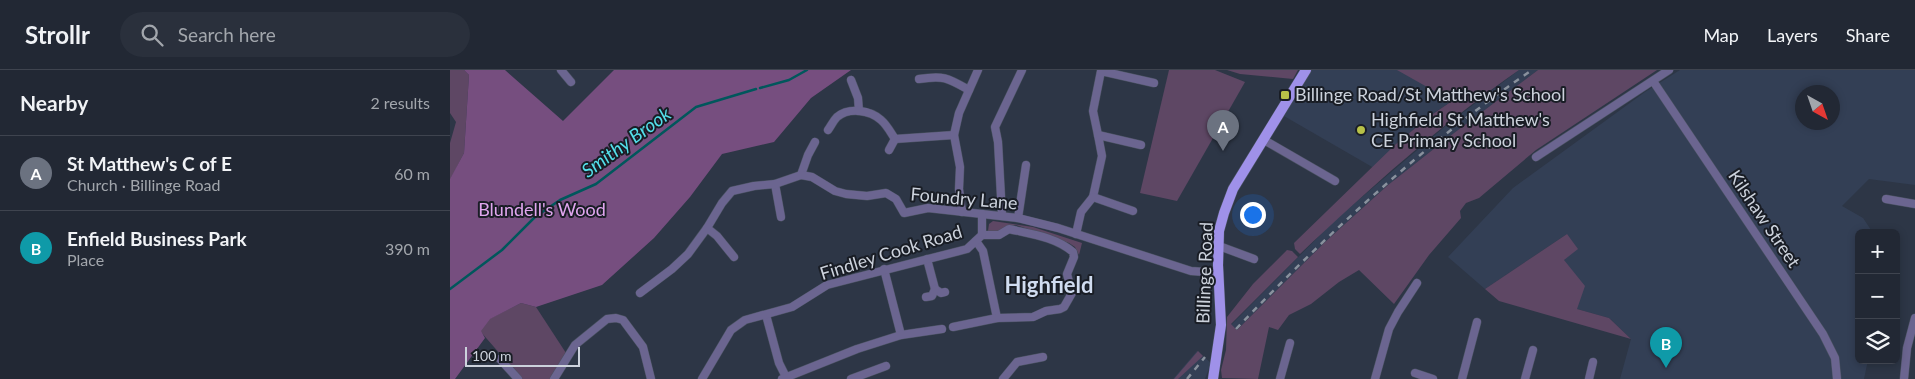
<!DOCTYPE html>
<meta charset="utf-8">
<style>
:root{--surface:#222834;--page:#2a303c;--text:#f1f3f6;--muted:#a2a6ac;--line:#3f444f;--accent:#8c9099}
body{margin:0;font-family:Lato,sans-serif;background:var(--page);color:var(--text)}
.controls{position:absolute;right:15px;bottom:15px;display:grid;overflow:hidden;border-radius:8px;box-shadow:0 2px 8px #0003}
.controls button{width:45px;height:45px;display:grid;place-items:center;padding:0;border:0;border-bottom:1px solid var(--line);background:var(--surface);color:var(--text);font:25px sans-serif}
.compass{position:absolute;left:1345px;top:15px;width:45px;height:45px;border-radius:50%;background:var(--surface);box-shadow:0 2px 8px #0003;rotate:140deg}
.scale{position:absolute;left:15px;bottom:12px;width:115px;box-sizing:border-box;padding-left:5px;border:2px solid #ccd2dc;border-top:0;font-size:14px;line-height:18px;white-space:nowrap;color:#ccd2dc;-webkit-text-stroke:4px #191d25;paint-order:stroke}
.you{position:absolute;left:802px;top:144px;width:18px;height:18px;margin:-12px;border:4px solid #fff;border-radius:50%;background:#1a73e8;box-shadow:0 0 0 8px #1a73e833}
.badge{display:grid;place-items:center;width:32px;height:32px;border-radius:50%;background:var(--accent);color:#fff;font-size:16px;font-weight:700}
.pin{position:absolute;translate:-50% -41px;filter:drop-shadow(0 1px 2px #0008)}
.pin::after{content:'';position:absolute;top:26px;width:18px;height:15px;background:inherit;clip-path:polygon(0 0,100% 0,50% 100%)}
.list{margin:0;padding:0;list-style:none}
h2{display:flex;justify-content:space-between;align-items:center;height:65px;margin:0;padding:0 20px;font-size:21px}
h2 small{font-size:16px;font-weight:400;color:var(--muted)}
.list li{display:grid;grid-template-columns:32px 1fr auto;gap:15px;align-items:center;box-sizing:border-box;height:75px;padding:0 20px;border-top:1px solid var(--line)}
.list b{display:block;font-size:19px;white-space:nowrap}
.list p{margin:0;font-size:16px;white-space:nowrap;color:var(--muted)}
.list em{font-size:16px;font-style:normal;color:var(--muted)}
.icon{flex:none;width:28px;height:28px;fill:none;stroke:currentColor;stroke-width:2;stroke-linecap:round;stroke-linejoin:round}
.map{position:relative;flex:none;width:1465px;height:309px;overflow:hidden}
header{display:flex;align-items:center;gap:30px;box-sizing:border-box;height:70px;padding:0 25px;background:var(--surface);border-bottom:1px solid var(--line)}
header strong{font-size:24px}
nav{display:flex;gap:28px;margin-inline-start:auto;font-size:18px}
.search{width:350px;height:45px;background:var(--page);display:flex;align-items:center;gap:12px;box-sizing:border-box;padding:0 18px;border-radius:28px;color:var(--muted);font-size:19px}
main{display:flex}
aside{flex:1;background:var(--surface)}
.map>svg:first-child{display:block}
.built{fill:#333f55;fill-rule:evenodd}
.green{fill:#5e4764}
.forest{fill:#764e7f}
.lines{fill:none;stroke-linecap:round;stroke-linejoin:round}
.stream{stroke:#00575c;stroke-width:2.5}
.minor-casing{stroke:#4a5261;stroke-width:9}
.major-casing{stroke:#4a5261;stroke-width:11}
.minor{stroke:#6b6590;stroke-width:8}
.major{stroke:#9f91e9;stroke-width:10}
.rail{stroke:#89919d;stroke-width:2.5;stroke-dasharray:6 6;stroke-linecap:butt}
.poi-dot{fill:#b7c148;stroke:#191d25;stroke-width:2}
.labels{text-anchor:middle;stroke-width:4;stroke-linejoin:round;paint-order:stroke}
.poi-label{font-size:18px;fill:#ccd2dc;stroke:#191d25;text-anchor:start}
.street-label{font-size:18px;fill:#ccd2dc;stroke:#191d25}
.park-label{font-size:18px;fill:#e1a6ef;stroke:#191d25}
.water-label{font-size:19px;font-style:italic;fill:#54e0eb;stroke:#191d25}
.district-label{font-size:22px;font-weight:bold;fill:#d0dcf0;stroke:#191d25}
</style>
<header>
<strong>Strollr</strong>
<div class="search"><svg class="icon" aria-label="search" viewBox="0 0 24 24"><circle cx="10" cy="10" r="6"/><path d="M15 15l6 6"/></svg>Search here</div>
<nav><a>Map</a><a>Layers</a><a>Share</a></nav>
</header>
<main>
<aside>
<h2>Nearby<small>2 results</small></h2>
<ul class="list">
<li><span class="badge" style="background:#6b7280">A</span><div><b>St Matthew's C of E</b><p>Church · Billinge Road</p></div><em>60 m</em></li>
<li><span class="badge" style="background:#0f9aa8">B</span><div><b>Enfield Business Park</b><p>Place</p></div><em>390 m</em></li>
</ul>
</aside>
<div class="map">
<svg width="1465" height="309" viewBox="0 0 1465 309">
<rect width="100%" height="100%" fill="#2d3646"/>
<!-- built -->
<g class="built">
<polygon points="861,0 1046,0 980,46 946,74 924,98 834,46"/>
<polygon points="1069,0 1088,0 1004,63 938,115 874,173 787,260 781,255 886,149 998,54"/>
<path d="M 1230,0 L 1465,0 L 1465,115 L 1419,109 L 1392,136 L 1413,148 L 1423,163 L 1409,163 L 1409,290 L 1418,290 L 1414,309 L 1170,309 L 1181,269 L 1159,248 L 1127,239 L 1114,190 L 1117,164 L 1035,219 L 998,187 L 1063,118 L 1195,22 ZM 1352,22 L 1382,22 L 1382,52 L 1352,52 Z"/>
<polygon points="747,281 761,293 755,309 723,309"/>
</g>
<!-- green -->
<g class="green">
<polygon points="0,0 14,0 19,5 14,83 0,110 0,73 6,52 0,43"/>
<polygon points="719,0 765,0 795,12 727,131 690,123"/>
<polygon points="777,0 848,0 843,9 790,4"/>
<path d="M 947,0 L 1069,0 C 991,54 919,119 850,184 L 845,179 L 844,173 L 946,74 L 980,46 L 1002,31 Z"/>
<polygon points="1088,0 1207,0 1086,80 1029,128 1016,133 1010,141 1011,148 979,185 944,234 909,200 889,212 861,234 839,245 828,260 819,257 808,309 772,308 771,300 776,280 777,247 803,214 837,180 842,181 848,187 781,254 787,260 874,173 938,115 1004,63"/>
<path d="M 543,151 L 583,157 L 632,173 L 629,185 L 625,177 L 619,173 L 566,155 C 556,156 547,165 538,161 L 539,154 Z"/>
<polygon points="1117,164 1128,179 1114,190 1135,216 1127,239 1159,248 1181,269 1049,231 1035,219"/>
<polygon points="71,233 86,237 116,283 101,309 72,309 30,261 39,249"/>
<polygon points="748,281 753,286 728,309 724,309"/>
</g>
<!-- forest -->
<polygon class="forest" points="14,0 55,0 113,51 164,0 401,0 361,28 324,72 272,84 240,127 204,168 152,215 86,237 71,233 40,249 31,261 35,268 5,309 0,309 0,109 14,83 19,5"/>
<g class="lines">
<!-- stream -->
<g class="stream">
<polyline points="310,18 339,10 357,0"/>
<polyline points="0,219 52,180 85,147 110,130 146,114 246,37 306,19"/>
</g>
<!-- minor casing -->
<g class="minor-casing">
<g id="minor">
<polyline points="111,0 121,12"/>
<path d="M 469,9 C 494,5 498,8 519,20"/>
<polyline points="401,10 408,28 409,41"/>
<polyline points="1203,11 1373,264 1385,288 1387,309"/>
<path d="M 378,60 C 381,56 383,51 387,47 C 399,37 420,40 431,50 C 437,55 441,63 445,69 L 504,65"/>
<polyline points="648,65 643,41 651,1 704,13"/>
<polyline points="814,70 885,111"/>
<polyline points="439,80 445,69"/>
<polyline points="1086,87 1219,0"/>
<polyline points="351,105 358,85 365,72"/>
<polyline points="325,114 331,147"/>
<polyline points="643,127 652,86 648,65 691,75"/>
<polyline points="1436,129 1465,134"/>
<polyline points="512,142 509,119 510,97 504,65 509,43 528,0"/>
<polyline points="552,145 548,72 545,57 572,0"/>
<polyline points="568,148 576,95"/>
<polyline points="257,158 267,166 284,187"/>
<polyline points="626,164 631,142 643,127 683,141"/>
<polyline points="526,171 533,181 547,248"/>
<polyline points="769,176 804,189"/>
<polyline points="477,189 485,219 491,223 495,222"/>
<polyline points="434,199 451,265"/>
<polyline points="190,223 222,199 238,184 257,158 272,133 282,121 304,116 325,114 351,105 362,107 385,121 396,124 417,126 436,123 446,129 454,143 478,138 568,148 608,158 741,201 769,203"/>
<polyline points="476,227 482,226 485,219"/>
<polyline points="316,245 329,293 336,307"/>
<path d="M 503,257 L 547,248 L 583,247 L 596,241 L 610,239 L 614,237 L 622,223 L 617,204 L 624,187 L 623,182 C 606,167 581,164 559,159 L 549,165 L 532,165"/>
<polyline points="50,289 68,309"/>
<polyline points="965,303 983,309"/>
<polyline points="104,309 125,275 157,249 166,248 173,250 193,277 201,309"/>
<polyline points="252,309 281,260 295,250 342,237 377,215 517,179 532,165 532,144"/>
<polyline points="332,309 407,279 451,265 492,259"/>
<polyline points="401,309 436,296"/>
<polyline points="553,309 567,292 593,287"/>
<polyline points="830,309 840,273"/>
<polyline points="925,309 939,259 948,242 967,213"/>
<polyline points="1012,309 1027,252"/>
<polyline points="1075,309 1083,280"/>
<polyline points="1139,309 1143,292"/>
<polyline points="1454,309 1457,278 1465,248"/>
</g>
</g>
<!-- major casing -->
<g class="major-casing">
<polyline id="major" points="763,309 771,255 768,195 769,161 774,143 783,119 856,0"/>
</g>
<!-- minor -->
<use href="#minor" class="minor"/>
<!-- major -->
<use href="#major" class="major"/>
<!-- rail -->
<g class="rail">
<path d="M 786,259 C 877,164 974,74 1082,0"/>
<polyline points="737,309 755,287"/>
</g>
</g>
<!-- markers -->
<g class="poi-dot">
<rect x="830" y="20" width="10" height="10" rx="2.5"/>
<circle cx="911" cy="60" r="5"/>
</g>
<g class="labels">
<!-- poi labels -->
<g class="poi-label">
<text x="845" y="31">Billinge Road/St Matthew's School</text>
<text x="921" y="56">Highfield St Matthew's<tspan x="921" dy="21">CE Primary School</tspan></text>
</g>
<!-- street labels -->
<g class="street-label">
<text transform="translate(514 129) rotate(5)" y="6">Foundry Lane</text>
<text transform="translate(1314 149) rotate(56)" y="6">Kilshaw Street</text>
<text transform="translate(441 183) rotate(-17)" y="6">Findley Cook Road</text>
<text transform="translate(755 203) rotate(-88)" y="6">Billinge Road</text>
</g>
<!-- park labels -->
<g class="park-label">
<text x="92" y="146">Blundell's Wood</text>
</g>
<!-- water labels -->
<g class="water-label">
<text transform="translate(176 72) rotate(-36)" y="7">Smithy Brook</text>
</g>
<!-- district labels -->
<g class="district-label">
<text x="599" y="223">Highfield</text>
</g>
</g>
</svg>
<div class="controls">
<button>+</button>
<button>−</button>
<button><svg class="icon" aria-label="layers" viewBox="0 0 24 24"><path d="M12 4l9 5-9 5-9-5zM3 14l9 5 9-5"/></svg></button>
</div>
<svg class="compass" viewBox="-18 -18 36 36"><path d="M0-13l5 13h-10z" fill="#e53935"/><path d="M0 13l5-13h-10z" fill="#a2a6ac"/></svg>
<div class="scale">100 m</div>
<div class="you"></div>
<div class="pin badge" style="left:773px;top:81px;background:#6b7280">A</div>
<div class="pin badge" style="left:1216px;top:298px;background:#0f9aa8">B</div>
</div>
</main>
